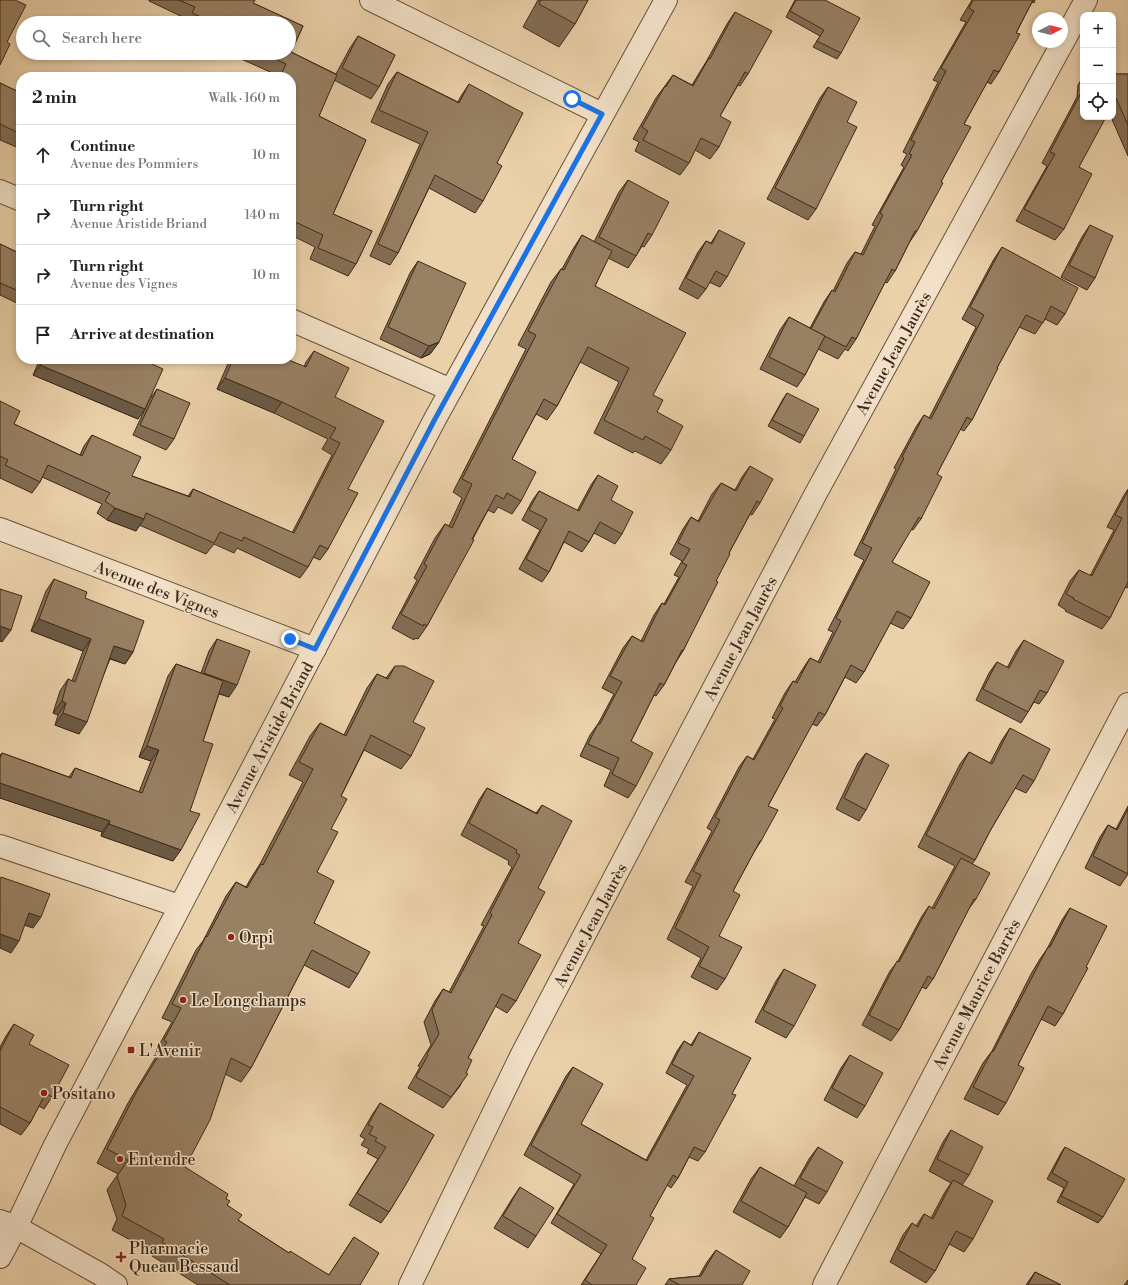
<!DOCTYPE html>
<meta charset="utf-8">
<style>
:root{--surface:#fff;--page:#f6f6f6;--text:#222;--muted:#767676;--line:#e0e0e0}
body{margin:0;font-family:"Libre Bodoni",serif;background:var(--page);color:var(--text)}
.controls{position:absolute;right:12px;top:12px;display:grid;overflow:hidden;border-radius:8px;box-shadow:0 2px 6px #0003}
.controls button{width:36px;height:36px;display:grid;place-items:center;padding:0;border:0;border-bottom:1px solid var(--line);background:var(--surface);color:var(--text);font:20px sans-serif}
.compass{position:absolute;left:1032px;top:12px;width:36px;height:36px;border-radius:50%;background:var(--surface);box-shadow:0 2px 6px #0003;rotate:83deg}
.stop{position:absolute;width:12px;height:12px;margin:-9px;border:3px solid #1a73e8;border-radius:50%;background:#fff}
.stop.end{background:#1a73e8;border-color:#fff;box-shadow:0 1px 4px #0008}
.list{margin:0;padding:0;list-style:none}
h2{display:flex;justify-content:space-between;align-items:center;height:52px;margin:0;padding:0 16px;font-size:17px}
h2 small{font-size:13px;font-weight:400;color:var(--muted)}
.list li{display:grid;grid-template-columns:26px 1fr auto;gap:12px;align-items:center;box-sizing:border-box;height:60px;padding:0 16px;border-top:1px solid var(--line)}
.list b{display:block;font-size:15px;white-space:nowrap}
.list p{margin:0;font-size:13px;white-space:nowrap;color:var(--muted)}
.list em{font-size:13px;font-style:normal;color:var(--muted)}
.icon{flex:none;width:22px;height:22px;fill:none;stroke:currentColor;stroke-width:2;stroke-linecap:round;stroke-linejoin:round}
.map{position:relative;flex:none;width:1128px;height:1285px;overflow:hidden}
.search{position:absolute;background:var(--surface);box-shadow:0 2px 6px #0003;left:16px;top:16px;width:280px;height:44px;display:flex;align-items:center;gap:10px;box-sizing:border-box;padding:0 14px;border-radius:22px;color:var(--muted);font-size:15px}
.panel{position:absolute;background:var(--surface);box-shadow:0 2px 6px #0003;left:16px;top:72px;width:280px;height:292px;border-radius:16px}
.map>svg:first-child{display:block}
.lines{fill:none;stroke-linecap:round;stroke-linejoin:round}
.minor-casing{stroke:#69533c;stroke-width:24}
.minor{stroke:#f2e1c8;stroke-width:22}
.wall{fill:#836e55;stroke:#3e2917}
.shaded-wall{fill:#6a5a45;stroke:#3e2917}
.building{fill:#988063;stroke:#3e2917}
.route{stroke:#1a73e8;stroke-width:5}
.poi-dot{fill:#8f2418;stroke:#f2e1c8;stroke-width:1.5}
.labels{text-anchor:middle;stroke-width:3;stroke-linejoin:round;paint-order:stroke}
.street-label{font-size:16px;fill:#3e2917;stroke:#f2e1c8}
.poi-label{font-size:16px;fill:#3e2917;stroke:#f2e1c8;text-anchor:start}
</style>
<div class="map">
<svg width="1128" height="1285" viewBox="0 0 1128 1285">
<rect width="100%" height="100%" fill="#ebd1aa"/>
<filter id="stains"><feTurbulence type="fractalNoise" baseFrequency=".005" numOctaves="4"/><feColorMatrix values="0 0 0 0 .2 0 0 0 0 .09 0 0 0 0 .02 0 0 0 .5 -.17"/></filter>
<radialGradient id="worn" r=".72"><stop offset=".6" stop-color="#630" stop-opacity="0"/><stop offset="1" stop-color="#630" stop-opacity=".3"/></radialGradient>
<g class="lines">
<!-- minor casing -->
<g class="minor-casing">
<g id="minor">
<polyline points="371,0 602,114"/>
<polyline points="0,191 21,200"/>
<polyline points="291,320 451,390"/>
<polyline points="0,529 315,649"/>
<polyline points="0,846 179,906"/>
<polyline points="0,1221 16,1227 100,1274 116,1285"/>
<polyline points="0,1257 16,1227 55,1145 106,1048 435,419 666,0"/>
<polyline points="410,1285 522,1054 815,495 1086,0"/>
<polyline points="824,1285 1128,704"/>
</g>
</g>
<!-- minor -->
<use href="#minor" class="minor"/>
</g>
<!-- wall -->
<g class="wall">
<polygon points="149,0 255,0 253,3 303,26 291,52 336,74 350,48 358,36 395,55 379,87 371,99 334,80 319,116 366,140 333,214 372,231 356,264 348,276 310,259 315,247 291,235 291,77 277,77 277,75 239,58 241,53 289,53 289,23 185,23 187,19 149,1"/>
<polygon points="538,0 588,0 575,24 559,47 523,27"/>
<polygon points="795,0 825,0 841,53 837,59 813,47 820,36 786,17"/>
<polygon points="972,0 1035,0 1034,3 1032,2 1016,33 999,72 991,84 987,82 964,124 941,182 917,231 909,243 895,271 887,283 885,282 856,339 848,351 845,349 838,359 818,349 805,375 797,387 760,369 780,330 789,317 810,328 824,302 832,290 833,291 847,263 855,252 861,254 875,226 872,225 904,167 901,165 907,154 903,152 938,82 933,80 966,22 960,20"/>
<polygon points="735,12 748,74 740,86 738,85 720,116 719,147 710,159 695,150 689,163 680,175 635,151 639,142 633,139 656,98 673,75 692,85 701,70 706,62 727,24"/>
<polygon points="397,72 458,102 461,96 469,84 497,163 483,201 475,213 429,188 398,253 390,265 370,256 420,144 371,122 388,84"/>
<polygon points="1113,74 1128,74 1128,156 1111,117 1113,117"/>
<polygon points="1083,77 1083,117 1079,167 1064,229 1055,240 1016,221 1047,166 1042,163 1077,97 1078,85"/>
<polygon points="0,83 21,93 21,149 0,140"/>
<polygon points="828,87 847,122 816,209 808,220 767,199 820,98"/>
<polygon points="628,180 652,235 644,247 642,246 636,256 628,268 608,258 595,286 653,395 657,412 671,450 661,464 635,451 633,453 594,433 619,382 580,362 557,406 547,420 536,414 512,459 521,501 512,514 498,507 494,513 488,510 427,626 418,639 415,638 414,640 392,628 417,580 414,578 435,538 445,524 449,526 462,498 453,492 526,349 518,345 551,282 561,269 562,269 573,249 582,235 594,242 619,192"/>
<polygon points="1090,225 1095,278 1087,290 1061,277 1082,237"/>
<polygon points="719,230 727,277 720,287 709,282 706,289 698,299 679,289 698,252 706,241 711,243"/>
<polygon points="0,244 21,254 21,305 0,295"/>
<polygon points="1002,247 1065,314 1057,325 1045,319 1035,334 1019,327 997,368 972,420 964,431 960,429 937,474 921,519 913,530 911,529 892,562 911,618 903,629 890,623 864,672 856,683 845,677 825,715 817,726 812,724 768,806 761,841 754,852 733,891 719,936 725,979 717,990 691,977 701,958 667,939 693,886 685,882 712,831 707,828 739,767 747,756 753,759 775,719 772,718 785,693 793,681 795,682 802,670 810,658 818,662 833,632 828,630 864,560 854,555 896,469 894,468 916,427 924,415 929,418 976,327 962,319 994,259"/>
<polygon points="418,261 439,342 430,354 421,358 380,339 410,273"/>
<polygon points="314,351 335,397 348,489 328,549 320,560 313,557 308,567 300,578 237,548 234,553 214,544 206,554 139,525 136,531 107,520 97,513 102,504 42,477 40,482 32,493 0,478 0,401 14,424 80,455 84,446 92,435 132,476 188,496 193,489 292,533 332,455 322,449 328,439 274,413 217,389 230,359 286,359 304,367 306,362"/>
<polygon points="40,359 154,359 152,364 138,419 33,375"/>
<polygon points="157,389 174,439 166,450 133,435 149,400"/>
<polygon points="787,393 804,436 800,443 768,426 783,399"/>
<polygon points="750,466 760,503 752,515 750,514 729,553 683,651 676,662 664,685 656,696 654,695 631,741 636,786 628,798 604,786 611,770 580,756 590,735 598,724 614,694 602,688 623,648 632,636 641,641 654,615 662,603 664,604 679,577 674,575 682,561 670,554 683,529 691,517 698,521 712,494 721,483 735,490 742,477"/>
<polygon points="598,475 611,500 622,534 615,544 594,533 589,542 582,552 564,542 549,572 542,582 519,569 540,530 522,520 532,501 539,491 577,511 591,485"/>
<polygon points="1128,489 1128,587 1127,588 1125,587 1110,618 1102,629 1065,611 1066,610 1058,605 1070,581 1079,570 1090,576 1114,530 1107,527 1123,497"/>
<polygon points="54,579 85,598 133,652 125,664 110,659 79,734 55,725 58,715 53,713 60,691 68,679 72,681 83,651 31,631 46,591"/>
<polygon points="217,639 229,697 219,694 203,741 190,811 173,861 101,836 102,832 0,798 0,755 2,753 69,777 75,768 139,792 151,761 139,757 168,676 176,664 201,673 209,651"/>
<polygon points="1024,640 1047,693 1039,704 1034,702 1028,712 1021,723 976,700 989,673 997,662 1007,668 1016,651"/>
<polygon points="395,666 413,722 411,756 401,769 364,750 341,796 317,872 314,923 358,974 349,988 304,965 251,1068 241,1082 225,1074 185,1167 226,1199 227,1205 238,1220 289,1253 329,1275 354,1237 360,1285 198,1285 152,1256 154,1253 112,1230 117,1219 107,1190 118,1174 97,1163 128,1103 157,1055 154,1054 172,1022 162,1018 196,950 203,941 226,896 236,882 246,887 251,878 260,864 303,782 289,775 310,736 320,723 344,735 367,688 377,674 386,678"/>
<polygon points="1010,728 1034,781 1026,793 1015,788 990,831 975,860 972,864 976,899 968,910 933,979 926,989 922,987 899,1030 891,1041 862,1025 890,971 898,961 922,916 929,906 932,908 955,866 918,847 960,764 969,752 990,763 1002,740"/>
<polygon points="866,753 866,810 859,821 836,809 858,763"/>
<polygon points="487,788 536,813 542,805 538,888 518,943 516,1001 507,1013 495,1006 468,1058 466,1073 460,1086 443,1108 408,1088 420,1067 418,1066 431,1045 424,1022 435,1001 443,989 449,992 484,926 481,925 512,867 508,864 509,861 461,835 479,800"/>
<polygon points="1128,806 1128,874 1120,886 1085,868 1100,837 1108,825 1116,829"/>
<polygon points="1070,908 1086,967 1063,1014 1055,1026 1041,1019 1018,1065 1006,1103 998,1115 964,1099 983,1063 992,1051 1031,974 1040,959 1047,949 1062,920"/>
<polygon points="784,969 794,1026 786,1038 755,1022 776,981"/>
<polygon points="14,1024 29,1044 52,1097 44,1109 39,1106 30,1123 21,1135 0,1124 0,1047 6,1036"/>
<polygon points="699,1032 732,1094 705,1152 698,1161 689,1157 678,1178 671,1188 667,1185 650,1216 632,1259 636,1285 581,1285 601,1254 551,1223 574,1184 524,1155 566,1076 573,1067 581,1124 646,1160 687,1085 666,1073 677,1051 684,1041 691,1045"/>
<polygon points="850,1055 865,1106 857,1118 824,1100 841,1068"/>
<polygon points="380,1103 434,1135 389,1212 381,1223 349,1205 378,1159 367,1153 369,1149 361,1145 365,1139 360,1136 372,1115"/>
<polygon points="951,1130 969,1175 962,1185 973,1239 964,1252 949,1244 935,1271 926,1283 890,1262 903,1235 912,1223 916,1226 924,1214 931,1218 945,1192 951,1183 929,1171 943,1142"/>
<polygon points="818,1147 827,1192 819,1204 805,1197 788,1227 780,1238 733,1212 751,1179 760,1167 794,1186 809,1159"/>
<polygon points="1065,1147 1103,1217 1098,1223 1057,1202 1064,1188 1047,1179 1061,1153"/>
<polygon points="520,1187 536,1236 528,1248 494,1228 512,1199"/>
<polygon points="716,1250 742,1285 665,1285 669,1279 699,1276 707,1262"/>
<polygon points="1035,1272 1061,1285 1026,1285"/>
<polygon points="1128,1280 1128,1285 1124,1285"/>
</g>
<!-- shaded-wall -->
<g class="shaded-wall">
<polygon points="439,342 430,354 421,358 429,346"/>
<polygon points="40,365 145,409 138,419 33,375"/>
<polygon points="225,378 282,402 274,413 217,389"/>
<polygon points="115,508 144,519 136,531 107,520"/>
<polygon points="39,619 91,639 83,651 31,631"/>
<polygon points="0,626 11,630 2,642 0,641"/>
<polygon points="114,646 133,652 125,664 106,657"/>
<polygon points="204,673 237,685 229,697 196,685"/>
<polygon points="62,701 66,703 58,715 53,713"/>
<polygon points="63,713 87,722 79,734 55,725"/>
<polygon points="147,746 159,750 151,761 139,757"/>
<polygon points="0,783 110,821 102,832 0,798"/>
<polygon points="109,824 181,850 173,861 101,836"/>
<polygon points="29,913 41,917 33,928 21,924"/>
<polygon points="0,934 19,941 11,953 0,948"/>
</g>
<!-- building -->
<g class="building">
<polygon points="0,0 15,0 26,5 7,42 10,44 0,65"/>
<polygon points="179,0 255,0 253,3 303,26 291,52 337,75 319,116 366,140 333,214 372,231 356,264 318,248 323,235 291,220 291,77 280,77 286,64 262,53 289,53 289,23 214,23 192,13 195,7"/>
<polygon points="541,0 588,0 575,24 539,4"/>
<polygon points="796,0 825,0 860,18 841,53 817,41 824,30 790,11"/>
<polygon points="973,0 1033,0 1016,33 1020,34 999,72 994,70 964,124 971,127 941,182 943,183 917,231 915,231 895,271 892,269 856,339 852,337 846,347 811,329 832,290 835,292 855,252 863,255 883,215 880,213 912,155 909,154 915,142 911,140 946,71 941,68 974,11 969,8"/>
<polygon points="735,12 772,31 748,74 745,72 720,116 731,122 719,147 701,138 689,163 643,140 648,131 642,127 665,86 666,87 673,75 693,86 709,58 710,59"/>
<polygon points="358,36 395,55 379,87 342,68"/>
<polygon points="397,72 459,103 469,84 523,113 497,163 502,166 483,201 435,175 398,253 378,244 428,132 379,110"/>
<polygon points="183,74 190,77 181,77"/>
<polygon points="1113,74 1128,74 1128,125 1116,98 1113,103"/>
<polygon points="0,83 21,93 21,134 0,124"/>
<polygon points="828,87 857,102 847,122 857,127 816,209 775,188"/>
<polygon points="1083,89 1083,117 1106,117 1079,167 1092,174 1064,229 1024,209 1055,154 1050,152"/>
<polygon points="628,180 669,202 652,235 648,233 636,256 599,237"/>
<polygon points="1090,225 1113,236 1095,278 1069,265"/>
<polygon points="719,230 745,243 727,277 716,271 706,289 686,278 706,241 712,244"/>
<polygon points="582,235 612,251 595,286 686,333 653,395 663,400 657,412 683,426 671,450 645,436 643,440 604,420 629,368 588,347 557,406 544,399 512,459 536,472 521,501 507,493 504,499 496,495 472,539 474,540 427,626 424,624 423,626 401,614 427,566 424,564 445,524 452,528 472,484 462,479 536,335 528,331 561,269 564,270"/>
<polygon points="0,244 21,254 21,292 0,283"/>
<polygon points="1002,247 1078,288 1065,314 1051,306 1043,323 1026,315 997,368 998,368 972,420 967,417 937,474 942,477 921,519 919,517 892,562 930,582 911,618 897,611 864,672 851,665 825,715 819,712 768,806 778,810 761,841 760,841 733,891 740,895 719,936 742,947 725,979 699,966 709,947 675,928 701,875 693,871 720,820 715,817 747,756 754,760 783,708 780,706 793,681 797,683 810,658 820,663 841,621 836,618 872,548 862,543 904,458 902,457 924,415 931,419 984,315 970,307"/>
<polygon points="418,261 466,283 439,342 429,346 388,327"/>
<polygon points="789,317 825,336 805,375 769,357"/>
<polygon points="314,351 349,368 335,397 384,421 348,489 358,493 328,549 320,545 308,567 244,537 242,541 220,532 214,543 146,513 144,519 115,508 105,501 110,493 48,465 40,482 5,465 8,460 0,456 0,401 20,411 14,424 82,456 92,435 141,457 132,476 190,497 193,489 294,533 340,443 330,438 336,428 282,402 225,378 233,359 286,359 306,367"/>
<polygon points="43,359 154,359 152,364 163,369 145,409 40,365"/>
<polygon points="157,389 190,403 174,439 140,425"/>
<polygon points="787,393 819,409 804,436 772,420"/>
<polygon points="750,466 773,479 760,503 757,501 729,553 730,554 716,581 718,582 683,651 682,650 664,685 660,683 631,741 653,753 636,786 612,774 619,758 588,744 598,724 600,724 622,682 610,676 632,636 643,642 662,603 665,605 687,565 682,563 690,549 678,543 691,517 699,522 721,483 736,491"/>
<polygon points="598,475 618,486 611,500 633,512 622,534 600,522 589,542 569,531 549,572 526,559 547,519 529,510 539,491 579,511"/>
<polygon points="1128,491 1128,582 1110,618 1073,599 1074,598 1066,594 1079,570 1092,576 1122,518 1115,515"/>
<polygon points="54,579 87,592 85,598 144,621 133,652 114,646 87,722 63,713 66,703 62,701 68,679 75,682 91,639 39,619"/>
<polygon points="0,589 22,596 11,630 0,626"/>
<polygon points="217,639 250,651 237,685 204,673"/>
<polygon points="1024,640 1064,661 1047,693 1040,690 1028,712 983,689 997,662 1009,668"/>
<polygon points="176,664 223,681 203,741 213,744 190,811 200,814 181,850 109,824 110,821 0,783 0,758 2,753 71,778 75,768 142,793 159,750 147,746"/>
<polygon points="395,666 404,666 434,681 413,722 425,728 411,756 371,735 341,796 347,799 331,829 338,832 317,872 334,881 314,923 370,952 358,974 312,950 251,1068 231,1058 210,1120 185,1167 228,1194 226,1199 230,1201 227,1205 242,1215 238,1220 289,1253 290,1251 329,1275 354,1237 379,1253 360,1285 230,1285 162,1242 164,1239 122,1216 126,1205 117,1176 128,1160 107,1149 138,1089 167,1042 164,1040 181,1008 172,1004 206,936 207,937 236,882 247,888 261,864 263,865 313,769 299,762 320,723 346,736 377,674 388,679"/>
<polygon points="1010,728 1050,749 1034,781 1023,775 990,831 975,860 926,835 969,752 992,764"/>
<polygon points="866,753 889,765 866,810 844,798"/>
<polygon points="487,788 537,814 542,805 572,821 538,888 545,892 518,943 541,955 516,1001 502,994 468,1058 472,1060 466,1073 468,1074 451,1097 416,1077 428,1055 427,1054 439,1034 432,1010 443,989 451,993 492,915 490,913 520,855 516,853 517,850 469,823"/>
<polygon points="1128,809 1128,874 1093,856 1108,825 1117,830"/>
<polygon points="961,858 990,873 976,899 974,899 933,979 928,976 899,1030 869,1015 897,961 899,962 929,906 934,909"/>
<polygon points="1,877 50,894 41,917 29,913 19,941 0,934 0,879"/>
<polygon points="1070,908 1107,926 1086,967 1088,968 1063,1014 1048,1006 1018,1065 1024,1068 1006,1103 973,1087 992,1051 993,1052 1040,962 1048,947 1050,947"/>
<polygon points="784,969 816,985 794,1026 763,1010"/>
<polygon points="14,1024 34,1035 29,1044 69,1065 52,1097 46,1093 30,1123 0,1107 0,1051"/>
<polygon points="699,1032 751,1058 732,1094 736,1095 705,1152 694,1147 678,1178 673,1175 650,1216 654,1218 632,1259 646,1268 636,1285 592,1285 585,1280 607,1245 557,1214 581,1175 531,1145 573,1067 603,1084 581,1124 647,1161 694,1076 672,1064 684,1041 692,1046"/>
<polygon points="850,1055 883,1073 865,1106 832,1088"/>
<polygon points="380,1103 434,1135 405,1186 389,1212 357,1193 386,1147 375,1141 377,1138 369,1134 373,1127 368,1125"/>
<polygon points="951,1130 983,1147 969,1175 937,1159"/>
<polygon points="818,1147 843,1162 827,1192 800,1178"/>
<polygon points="1065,1147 1125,1179 1103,1217 1061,1196 1068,1182 1052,1173"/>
<polygon points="760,1167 807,1193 788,1227 741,1201"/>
<polygon points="953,1180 993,1201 973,1239 956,1231 935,1271 898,1250 912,1223 918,1227 924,1214 933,1219"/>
<polygon points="520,1187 554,1208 536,1236 503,1216"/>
<polygon points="716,1250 750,1271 742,1285 680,1285 669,1279 701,1276"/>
<polygon points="1035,1272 1061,1285 1028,1285"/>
</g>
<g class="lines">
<!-- route -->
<polyline class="route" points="290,639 315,649 435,419 602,114 572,99"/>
</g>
<!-- markers -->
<g class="poi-dot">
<circle cx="231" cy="937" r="4"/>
<circle cx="183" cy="1000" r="4"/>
<rect x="127" y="1046" width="8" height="8" rx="2"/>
<circle cx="44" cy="1093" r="4"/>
<circle cx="120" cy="1159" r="4"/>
<path d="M119 1251h4v4h4v4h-4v4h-4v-4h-4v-4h4z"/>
</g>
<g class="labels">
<!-- street labels -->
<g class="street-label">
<text transform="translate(893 353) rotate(-61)" y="6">Avenue Jean Jaurès</text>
<text transform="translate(157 589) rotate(21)" y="6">Avenue des Vignes</text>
<text transform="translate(740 638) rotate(-62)" y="6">Avenue Jean Jaurès</text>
<text transform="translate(269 737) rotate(-62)" y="6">Avenue Aristide Briand</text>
<text transform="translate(590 925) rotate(-62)" y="6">Avenue Jean Jaurès</text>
<text transform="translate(976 994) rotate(-62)" y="6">Avenue Maurice Barrès</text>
</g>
<!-- poi labels -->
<g class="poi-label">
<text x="239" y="943">Orpi</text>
<text x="191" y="1006">Le Longchamps</text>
<text x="139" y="1056">L'Avenir</text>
<text x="52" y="1099">Positano</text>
<text x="128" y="1165">Entendre</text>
<text x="129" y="1254">Pharmacie<tspan x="129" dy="18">Queau Bessaud</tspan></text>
</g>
</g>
<rect width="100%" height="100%" filter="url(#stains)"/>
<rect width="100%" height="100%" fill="url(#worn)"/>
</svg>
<div class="controls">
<button>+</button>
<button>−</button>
<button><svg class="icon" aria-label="locate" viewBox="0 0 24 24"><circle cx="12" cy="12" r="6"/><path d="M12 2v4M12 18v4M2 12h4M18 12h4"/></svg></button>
</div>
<svg class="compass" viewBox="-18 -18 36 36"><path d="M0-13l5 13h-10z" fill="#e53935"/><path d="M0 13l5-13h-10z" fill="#767676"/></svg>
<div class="stop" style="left:572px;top:99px"></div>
<div class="stop end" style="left:290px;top:639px"></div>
<div class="search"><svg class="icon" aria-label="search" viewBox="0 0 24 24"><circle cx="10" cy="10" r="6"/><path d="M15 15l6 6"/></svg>Search here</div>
<section class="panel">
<h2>2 min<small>Walk · 160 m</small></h2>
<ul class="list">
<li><svg class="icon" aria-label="ahead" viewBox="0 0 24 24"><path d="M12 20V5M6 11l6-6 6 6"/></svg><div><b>Continue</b><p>Avenue des Pommiers</p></div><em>10 m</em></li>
<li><svg class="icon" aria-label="right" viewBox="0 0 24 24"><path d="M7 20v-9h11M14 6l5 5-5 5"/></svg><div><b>Turn right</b><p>Avenue Aristide Briand</p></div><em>140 m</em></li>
<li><svg class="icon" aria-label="right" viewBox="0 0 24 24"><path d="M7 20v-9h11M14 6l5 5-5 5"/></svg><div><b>Turn right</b><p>Avenue des Vignes</p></div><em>10 m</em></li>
<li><svg class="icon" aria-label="arrive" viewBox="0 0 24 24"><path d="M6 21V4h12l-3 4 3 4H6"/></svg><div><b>Arrive at destination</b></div></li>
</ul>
</section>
</div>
